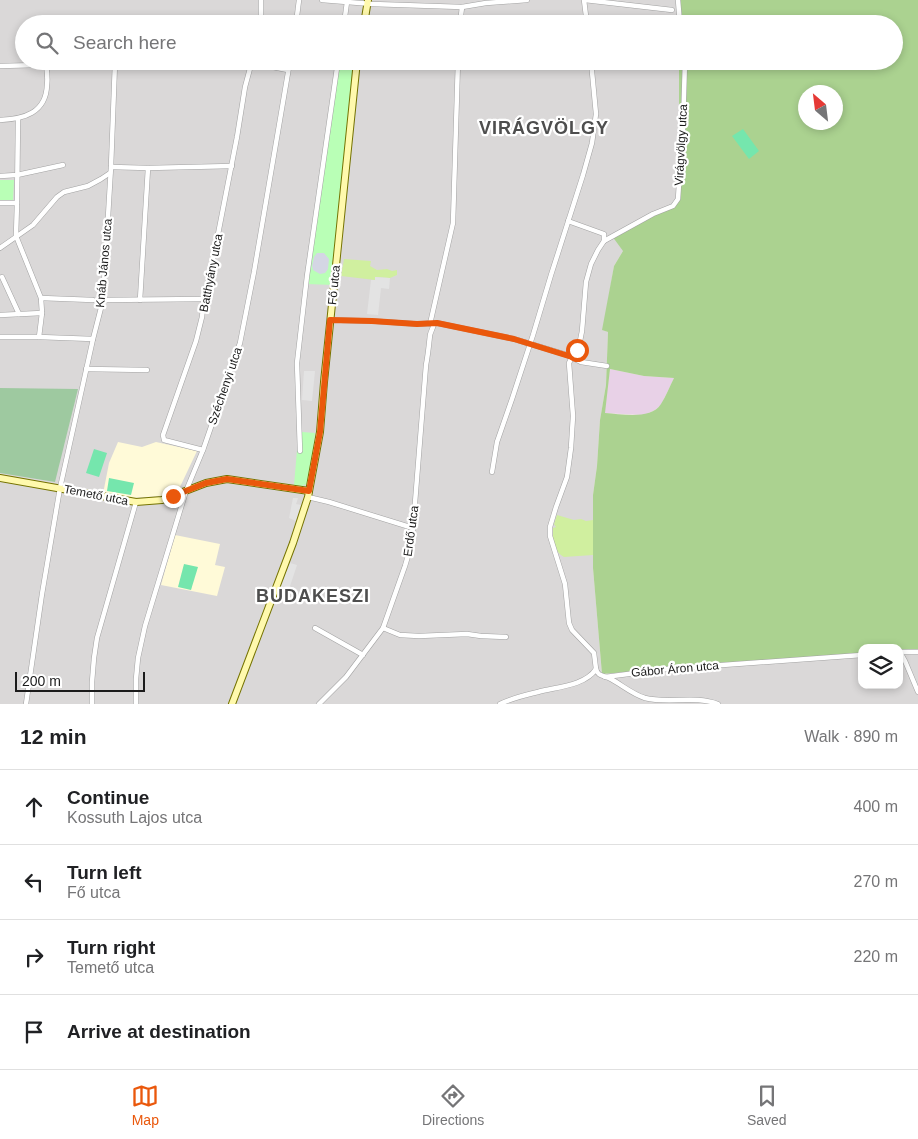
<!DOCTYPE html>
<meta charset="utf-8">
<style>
:root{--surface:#fff;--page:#f6f6f6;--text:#202124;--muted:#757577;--line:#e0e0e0;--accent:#ea580c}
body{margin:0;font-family:Helvetica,sans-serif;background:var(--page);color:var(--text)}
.controls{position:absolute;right:15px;bottom:15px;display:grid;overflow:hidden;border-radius:10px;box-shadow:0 2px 8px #0003}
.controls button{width:45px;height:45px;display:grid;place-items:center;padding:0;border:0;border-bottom:1px solid var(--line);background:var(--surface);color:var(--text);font:25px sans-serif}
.compass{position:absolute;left:798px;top:85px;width:45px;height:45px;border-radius:50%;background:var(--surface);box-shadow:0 2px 8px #0003;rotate:332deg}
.scale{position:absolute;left:15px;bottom:12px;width:130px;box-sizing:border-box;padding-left:5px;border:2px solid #1b1b1b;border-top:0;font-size:14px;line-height:18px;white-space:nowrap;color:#1b1b1b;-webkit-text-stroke:4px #fff;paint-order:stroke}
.stop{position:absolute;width:15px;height:15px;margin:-11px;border:4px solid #ea580c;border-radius:50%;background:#fff}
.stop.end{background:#ea580c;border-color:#fff;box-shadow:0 1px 5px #0008}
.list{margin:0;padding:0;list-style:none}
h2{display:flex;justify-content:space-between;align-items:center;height:65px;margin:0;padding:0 20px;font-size:21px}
h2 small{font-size:16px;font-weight:400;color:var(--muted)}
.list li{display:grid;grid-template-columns:32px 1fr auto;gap:15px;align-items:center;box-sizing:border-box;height:75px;padding:0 20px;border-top:1px solid var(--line)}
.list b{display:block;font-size:19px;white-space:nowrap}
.list p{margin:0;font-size:16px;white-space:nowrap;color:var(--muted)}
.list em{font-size:16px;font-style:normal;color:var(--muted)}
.icon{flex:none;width:28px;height:28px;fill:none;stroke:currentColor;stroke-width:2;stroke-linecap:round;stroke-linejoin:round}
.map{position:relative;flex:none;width:918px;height:704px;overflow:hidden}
.search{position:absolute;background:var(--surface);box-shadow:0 2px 8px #0003;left:15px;right:15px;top:15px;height:55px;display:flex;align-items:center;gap:12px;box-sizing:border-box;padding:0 18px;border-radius:28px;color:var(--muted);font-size:19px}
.sheet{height:365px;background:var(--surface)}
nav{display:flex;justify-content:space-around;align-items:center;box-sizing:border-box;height:70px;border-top:1px solid var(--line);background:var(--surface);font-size:14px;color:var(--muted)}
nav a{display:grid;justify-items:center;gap:2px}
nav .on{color:var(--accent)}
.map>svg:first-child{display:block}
.residential{fill:#dad8d8}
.industrial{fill:#e8d1e7}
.education{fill:#fffad8}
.grass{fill:#d0ef9f}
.forest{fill:#abd290;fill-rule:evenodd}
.cemetery{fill:#9ec9a0}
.park{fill:#b9ffb6}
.pitch{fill:#75e6ad}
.parking{fill:#e3e3e3}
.plaza{fill:#d4d6e4}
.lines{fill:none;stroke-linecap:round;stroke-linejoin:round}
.street-casing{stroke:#a2a2a2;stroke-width:5.5}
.secondary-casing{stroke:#757300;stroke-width:8}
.street{stroke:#fff;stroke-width:4.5}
.secondary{stroke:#fff9ad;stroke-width:6}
.route{stroke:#ea580c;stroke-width:6}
.labels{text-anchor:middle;stroke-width:4.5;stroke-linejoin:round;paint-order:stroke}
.street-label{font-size:12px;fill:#1b1b1b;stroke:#fff}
.district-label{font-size:18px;font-weight:bold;letter-spacing:1px;fill:#4e4e4e;stroke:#fff}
</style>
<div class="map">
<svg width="918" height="704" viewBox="0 0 918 704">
<rect width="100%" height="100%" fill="#eee8e0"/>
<!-- residential -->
<polygon class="residential" points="0,0 678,0 680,24 24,24 24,61 679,61 679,184 678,199 623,251 614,266 603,330 608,332 606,385 600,420 597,466 593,495 593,568 602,674 862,653 862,685 899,685 899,650 918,649 918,704 0,704"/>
<!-- industrial -->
<polygon class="industrial" points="610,369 644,376 674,378 661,405 655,410 644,415 604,413"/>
<!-- education -->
<g class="education">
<polygon points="118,442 142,447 156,442 197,451 179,489 163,496 132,498 103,494 109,463"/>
<polygon points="175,535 220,544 215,565 225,567 217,596 161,585"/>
</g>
<!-- grass -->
<g class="grass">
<polygon points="344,259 371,261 370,266 377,270 387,269 392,271 397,270 397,275 390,278 375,277 375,280 341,276"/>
<path d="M 557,515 L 574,520 L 581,519 L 586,521 L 593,520 L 593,555 L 564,557 C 556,553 554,544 552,536 L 553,535 L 553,528 L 556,527 L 554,524 Z"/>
</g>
<!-- forest -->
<path class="forest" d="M 678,0 L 918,0 L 918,649 L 899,650 L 899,648 L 862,648 L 862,653 L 602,674 L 593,568 L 593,495 L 597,466 L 600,420 L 606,385 L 608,332 L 602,330 L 614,266 L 623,251 L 612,236 L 676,203 L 679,184 L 679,61 L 894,61 L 894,24 L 680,24 ZM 806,92 L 836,92 L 836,122 L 806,122 ZM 610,369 L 644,376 L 674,378 C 670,386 666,396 661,404 C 651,420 622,414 605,413 Z"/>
<!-- cemetery -->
<polygon class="cemetery" points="0,388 78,389 55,482 0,473"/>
<!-- park -->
<g class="park">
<polygon points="338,61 357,61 334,285 306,284"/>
<polygon points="0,180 14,180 13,200 0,200"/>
<polygon points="302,432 315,433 309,478 307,484 302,486 294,485 297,450 301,449"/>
</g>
<!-- pitch -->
<g class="pitch">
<polygon points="743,129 759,151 749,159 732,136"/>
<polygon points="94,449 107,453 99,477 86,473"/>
<polygon points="109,478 134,483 131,495 107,491"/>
<polygon points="184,564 198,567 191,590 178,587"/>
</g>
<!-- parking -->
<g class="parking">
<polygon points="375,277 390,278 389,289 381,288 378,315 367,314 371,280 375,280"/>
<polygon points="304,371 315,371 312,401 302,400"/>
<polygon points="293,498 298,498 296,504 301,505 296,521 289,518"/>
<polygon points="290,563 297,565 287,595 278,592"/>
</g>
<!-- plaza -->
<polygon class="plaza" points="317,253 324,253 329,259 328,269 325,273 320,274 313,270 312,266 314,257"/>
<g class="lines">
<!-- street casing -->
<g class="street-casing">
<g id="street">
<polyline points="322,0 372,4 462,7 486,3 527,0"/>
<polyline points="584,0 587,24"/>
<polyline points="585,0 672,10"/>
<polyline points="678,0 680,24"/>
<polyline points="260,24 261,15 261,0"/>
<polyline points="296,24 299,0"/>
<polyline points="344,24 347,2"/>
<polyline points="460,24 462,7"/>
<polyline points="0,66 115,63 251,63 288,70"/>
<polyline points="18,119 17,203 16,236 41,298 42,313 39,337"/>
<path d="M 0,120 C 24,119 46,113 47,85 C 48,78 47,71 46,65"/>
<polyline points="111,167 148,168 232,166"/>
<polyline points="0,176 17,175 63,165"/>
<polyline points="0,203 17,203"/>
<polyline points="568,221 604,234 604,241"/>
<polyline points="0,248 33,225 57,197 64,192 88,186 101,179 110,173"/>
<polyline points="2,277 19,314"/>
<polyline points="41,298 93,300"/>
<polyline points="103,300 204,299"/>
<polyline points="140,300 148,168"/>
<polyline points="0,315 42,313"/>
<polyline points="330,320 372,321 417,324 437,323 514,339 567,355 581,362 607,366"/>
<polyline points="430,324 453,223 458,61"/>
<polyline points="0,337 39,337 93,339"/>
<polyline points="86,369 147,370"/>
<polyline points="203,450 164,440 163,435 196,341 202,317 204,299 212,265 237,137 245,87 252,61"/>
<polyline points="300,451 297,363 307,276 338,61"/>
<polyline points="492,472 497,442 512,399 533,335 551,275 583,175 592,143 596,114 591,61"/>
<polyline points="308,497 329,502 413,528"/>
<polyline points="315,628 363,655"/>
<polyline points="383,628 400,635 419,636 467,634 481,636 506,637"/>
<polyline points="899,652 918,652"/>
<polyline points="900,652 905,661 918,692"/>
<polyline points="596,669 594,653 572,630 569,623 565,584 550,536 550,527 556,507 567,477 571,448 573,416 569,363 572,357 577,350 579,346 582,331 586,282 591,264 598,250 604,241 653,214 673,206 678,199 680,169 682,159 685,61"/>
<polyline points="605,677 667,669 862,655"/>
<polyline points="26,704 42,594 60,488 93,339 103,300 111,167 115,63"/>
<polyline points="92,704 92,682 94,658 97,638 136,502"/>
<polyline points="136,704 136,679 138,658 145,626 186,491 203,450 240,343 254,272 290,61"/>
<path d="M 319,704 L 346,677 L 383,628 L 405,566 L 410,549 L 413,528 L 426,365 C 428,355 429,345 430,335 C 431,331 433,328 434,324"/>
<path d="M 500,704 C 512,698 525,695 538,692 C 556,687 585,686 596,669 C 598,677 604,675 611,679 C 622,685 632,694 645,698 C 669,704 694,695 718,704"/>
</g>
</g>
<!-- secondary casing -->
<g class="secondary-casing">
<g id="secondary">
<polyline points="364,24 368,0"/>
<polyline points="0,478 136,502 162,500 206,483 227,479 309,491"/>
<polyline points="232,704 293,543 308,497 320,432 324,382 357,61"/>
</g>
</g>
<!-- street -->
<use href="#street" class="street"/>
<!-- secondary -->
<use href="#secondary" class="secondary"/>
</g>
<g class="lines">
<!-- route -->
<polyline class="route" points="173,496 206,483 227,479 309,491 320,432 330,320 372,321 417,324 437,323 514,339 572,357 577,350"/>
</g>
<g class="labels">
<!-- street labels -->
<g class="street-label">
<text transform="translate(681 145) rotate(-87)" y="4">Virágvölgy utca</text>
<text transform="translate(104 263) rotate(-85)" y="4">Knáb János utca</text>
<text transform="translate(211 273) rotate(-79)" y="4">Batthyány utca</text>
<text transform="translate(334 285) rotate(-84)" y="4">Fő utca</text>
<text transform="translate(225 386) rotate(-71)" y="4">Széchenyi utca</text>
<text transform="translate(96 495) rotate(11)" y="4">Temető utca</text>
<text transform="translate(411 531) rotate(-82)" y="4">Erdő utca</text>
<text transform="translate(675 669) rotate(-5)" y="4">Gábor Áron utca</text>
</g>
<!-- district labels -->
<g class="district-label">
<text x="544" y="134">VIRÁGVÖLGY</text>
<text x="313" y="602">BUDAKESZI</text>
</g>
</g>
</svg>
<div class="controls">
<button><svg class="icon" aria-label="layers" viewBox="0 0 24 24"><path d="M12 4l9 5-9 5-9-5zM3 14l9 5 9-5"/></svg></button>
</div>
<svg class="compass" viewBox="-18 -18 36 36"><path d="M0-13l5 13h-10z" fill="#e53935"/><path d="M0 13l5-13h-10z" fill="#757577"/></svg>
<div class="scale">200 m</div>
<div class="stop" style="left:577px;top:350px"></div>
<div class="stop end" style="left:173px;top:496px"></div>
<div class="search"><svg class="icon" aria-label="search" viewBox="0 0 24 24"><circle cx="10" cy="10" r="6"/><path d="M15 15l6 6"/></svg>Search here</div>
</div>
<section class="sheet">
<h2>12 min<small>Walk · 890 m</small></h2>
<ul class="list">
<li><svg class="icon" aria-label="ahead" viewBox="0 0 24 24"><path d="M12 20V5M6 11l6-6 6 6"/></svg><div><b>Continue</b><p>Kossuth Lajos utca</p></div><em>400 m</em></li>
<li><svg class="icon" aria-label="left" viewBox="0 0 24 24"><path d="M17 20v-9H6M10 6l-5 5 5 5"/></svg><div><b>Turn left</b><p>Fő utca</p></div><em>270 m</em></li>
<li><svg class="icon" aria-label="right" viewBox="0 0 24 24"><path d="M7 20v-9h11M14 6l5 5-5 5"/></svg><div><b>Turn right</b><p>Temető utca</p></div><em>220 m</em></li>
<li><svg class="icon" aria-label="arrive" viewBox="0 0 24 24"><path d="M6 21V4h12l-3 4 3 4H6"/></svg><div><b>Arrive at destination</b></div></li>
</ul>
</section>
<nav>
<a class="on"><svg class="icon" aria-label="map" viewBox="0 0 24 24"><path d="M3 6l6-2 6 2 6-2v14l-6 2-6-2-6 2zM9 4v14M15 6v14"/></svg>Map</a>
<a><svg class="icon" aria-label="directions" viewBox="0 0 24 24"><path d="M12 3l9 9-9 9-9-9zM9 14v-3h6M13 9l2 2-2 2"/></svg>Directions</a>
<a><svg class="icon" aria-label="saved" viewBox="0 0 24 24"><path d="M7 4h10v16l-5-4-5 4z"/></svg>Saved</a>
</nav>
